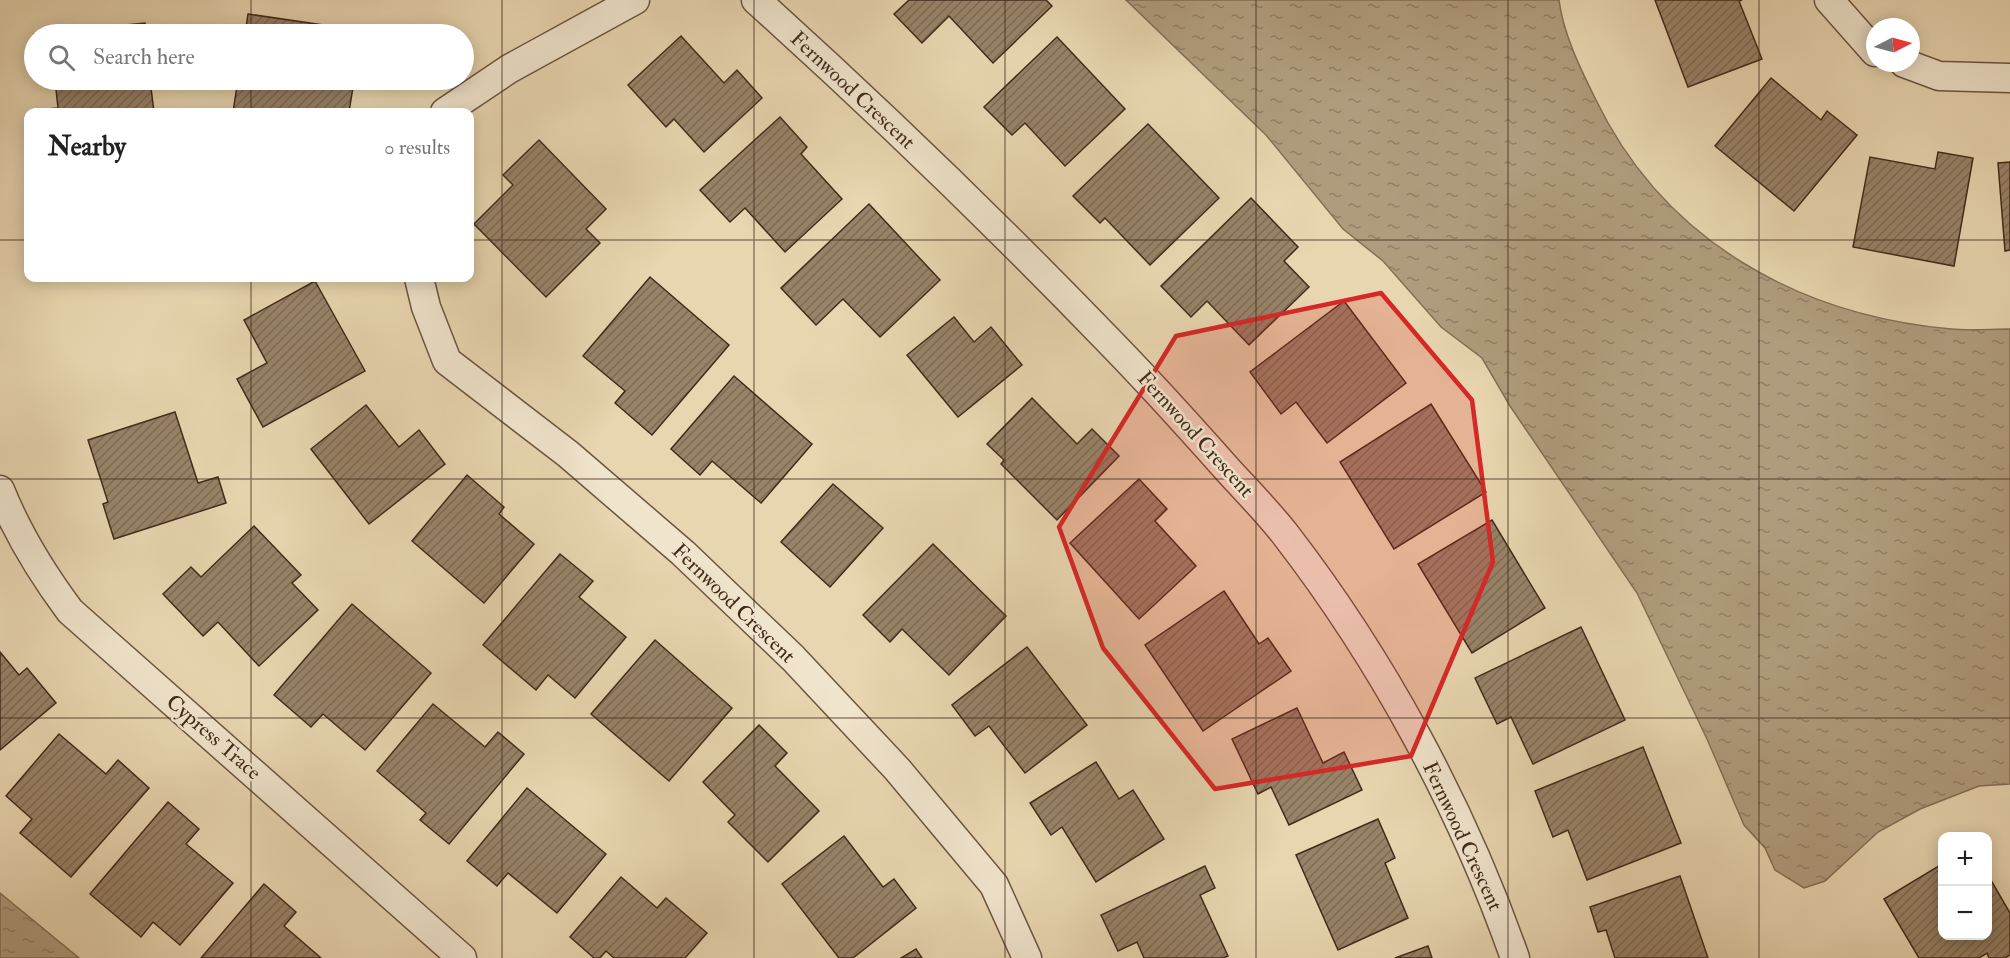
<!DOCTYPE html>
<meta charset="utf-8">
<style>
:root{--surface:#fff;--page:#f2f2f2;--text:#222;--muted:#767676;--line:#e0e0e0}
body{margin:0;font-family:"IM FELL Double Pica",serif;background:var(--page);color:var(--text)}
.controls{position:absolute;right:18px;bottom:18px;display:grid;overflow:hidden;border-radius:12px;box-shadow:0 3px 15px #0003}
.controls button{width:54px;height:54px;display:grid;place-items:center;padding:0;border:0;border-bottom:2px solid var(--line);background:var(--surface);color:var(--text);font:30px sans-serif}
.compass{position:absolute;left:1866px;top:18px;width:54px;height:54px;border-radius:50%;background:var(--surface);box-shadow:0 3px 15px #0003;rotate:84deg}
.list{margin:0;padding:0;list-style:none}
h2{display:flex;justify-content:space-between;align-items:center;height:78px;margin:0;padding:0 24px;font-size:26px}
h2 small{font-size:20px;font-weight:400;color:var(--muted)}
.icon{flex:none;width:33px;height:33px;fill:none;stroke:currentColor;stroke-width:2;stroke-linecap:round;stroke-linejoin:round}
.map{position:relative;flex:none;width:2010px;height:958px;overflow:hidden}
.search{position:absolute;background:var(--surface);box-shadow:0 3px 15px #0003;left:24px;top:24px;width:450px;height:66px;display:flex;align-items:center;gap:15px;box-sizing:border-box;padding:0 21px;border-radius:33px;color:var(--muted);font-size:22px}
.panel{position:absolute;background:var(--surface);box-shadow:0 3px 15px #0003;left:24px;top:108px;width:450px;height:174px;border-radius:12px}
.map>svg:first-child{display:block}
.water{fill:url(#water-ripples);stroke:#846e56;stroke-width:1.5}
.building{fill:url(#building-hatch);stroke:#422a1b;stroke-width:1.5}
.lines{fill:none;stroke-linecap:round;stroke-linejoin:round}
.street-casing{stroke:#6c5540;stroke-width:31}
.street{stroke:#f0e4cc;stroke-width:28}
.marked{fill:#d62828;fill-opacity:0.2;stroke:#d62828;stroke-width:4.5;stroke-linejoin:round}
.grid{fill:none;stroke:#422a1b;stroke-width:1.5;stroke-opacity:0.55}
.labels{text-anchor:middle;stroke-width:5;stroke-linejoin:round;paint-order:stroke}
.street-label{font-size:21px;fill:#422a1b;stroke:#f0e4cc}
</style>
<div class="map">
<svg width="2010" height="958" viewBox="0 0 2010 958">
<defs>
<pattern id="water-ripples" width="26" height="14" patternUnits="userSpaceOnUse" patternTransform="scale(1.5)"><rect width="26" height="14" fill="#b09c7d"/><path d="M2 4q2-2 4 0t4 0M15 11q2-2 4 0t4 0" fill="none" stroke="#917f66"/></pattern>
<pattern id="building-hatch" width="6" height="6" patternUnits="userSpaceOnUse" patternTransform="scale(1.5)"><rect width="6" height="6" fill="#988368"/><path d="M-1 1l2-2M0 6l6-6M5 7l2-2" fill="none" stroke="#7e6b55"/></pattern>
</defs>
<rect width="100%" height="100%" fill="#e8d6b0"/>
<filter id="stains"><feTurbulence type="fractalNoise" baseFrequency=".00333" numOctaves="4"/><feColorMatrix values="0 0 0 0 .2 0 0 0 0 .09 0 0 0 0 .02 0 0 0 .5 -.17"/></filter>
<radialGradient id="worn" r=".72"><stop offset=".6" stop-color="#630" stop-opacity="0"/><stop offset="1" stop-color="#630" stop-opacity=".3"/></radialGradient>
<!-- water -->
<g class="water">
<path d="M 1126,0 L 1559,0 C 1563,33 1580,68 1595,98 C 1663,240 1797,315 1951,329 C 1970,331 1991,329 2010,329 L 2010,784 L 1979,786 L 1920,809 L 1878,832 L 1825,881 L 1804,888 L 1775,870 L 1765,848 L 1744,825 L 1707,739 L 1637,593 L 1510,406 L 1482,358 L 1441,327 L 1383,261 L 1343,229 L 1266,135 Z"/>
<polygon points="0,893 79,958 0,958"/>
</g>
<!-- building -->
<g class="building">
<polygon points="909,0 1046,0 1052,6 993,63 949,16 922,43 894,14"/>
<polygon points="1655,0 1742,0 1739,1 1762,59 1688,87"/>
<polygon points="248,14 350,29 349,34 245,34"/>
<polygon points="145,23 146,34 34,34 34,43 34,34"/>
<polygon points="681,36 724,83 737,70 762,98 704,152 674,119 666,127 628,85"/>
<polygon points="1057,37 1125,109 1065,166 1025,123 1012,135 984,107"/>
<polygon points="1771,78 1821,120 1827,111 1857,135 1794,211 1715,146"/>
<polygon points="55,80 150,80 154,112 47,112 47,109 58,108"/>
<polygon points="238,80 342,80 341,86 353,87 349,112 233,112"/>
<polygon points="780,117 807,147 801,154 842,199 785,252 745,208 730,222 700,190"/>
<polygon points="1148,124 1219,198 1150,265 1105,218 1100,223 1073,196"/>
<polygon points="539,140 606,209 586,229 600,243 546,297 474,224 513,185 503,175"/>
<polygon points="1938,152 1973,158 1954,266 1853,247 1870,157 1935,169"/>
<polygon points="2010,162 2010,250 2005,251 1998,163"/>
<polygon points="1251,198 1298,247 1284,261 1309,287 1249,345 1207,301 1191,317 1161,286"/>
<polygon points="869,204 940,280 880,337 843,299 816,325 781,288"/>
<polygon points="650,277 729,345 652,435 615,403 625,391 583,356"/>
<polygon points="315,281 365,371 263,427 237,379 267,363 244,320"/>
<polygon points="1344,301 1406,383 1327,443 1296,402 1281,414 1250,372"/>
<polygon points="954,317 974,342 991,327 1022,365 958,417 907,355"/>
<polygon points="734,376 812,444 761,503 712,461 700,475 671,449"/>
<polygon points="1032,398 1077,444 1092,429 1119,456 1057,520 1001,464 1004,460 987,444"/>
<polygon points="1431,404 1486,492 1394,549 1340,462"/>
<polygon points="366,405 399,447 419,430 445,464 369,524 311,449"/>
<polygon points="175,412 198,483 218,477 226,503 114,539 103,504 108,502 88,440"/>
<polygon points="467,475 504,507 499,514 534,544 484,603 412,541"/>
<polygon points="1139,479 1167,509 1155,521 1196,566 1139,619 1070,543"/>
<polygon points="833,484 883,528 830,587 781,542"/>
<polygon points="1492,520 1545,608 1472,653 1418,564"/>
<polygon points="254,526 301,575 292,583 318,610 259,666 218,622 203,636 163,594 191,567 201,577"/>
<polygon points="933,544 1006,616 949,675 902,629 890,642 863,615"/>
<polygon points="560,554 593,581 579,597 626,637 575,698 548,675 536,690 483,645"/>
<polygon points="1224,591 1259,644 1268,638 1291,671 1203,731 1145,645"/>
<polygon points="352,604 431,673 365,750 323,714 311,727 274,695"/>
<polygon points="1581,627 1625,720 1533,764 1511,717 1497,724 1475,678"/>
<polygon points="655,640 732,708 669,781 591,714"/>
<polygon points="1027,647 1087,725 1025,773 989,726 975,736 952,705"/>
<polygon points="0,652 19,675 27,668 56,703 0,750"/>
<polygon points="433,704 485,747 498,732 524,754 449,844 420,820 426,813 377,771"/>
<polygon points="1297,708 1323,763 1344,752 1362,790 1289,825 1271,787 1258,794 1232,739"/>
<polygon points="759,725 787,753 775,766 819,811 768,862 728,822 735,815 703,782"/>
<polygon points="59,734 106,774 118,760 149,788 71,877 20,833 32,819 6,796"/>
<polygon points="1643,747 1681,843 1587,880 1568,830 1553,837 1535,791"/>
<polygon points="1096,762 1119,799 1133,790 1164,839 1096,882 1062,827 1051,835 1030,803"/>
<polygon points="527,788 606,854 557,913 508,873 497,886 467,861"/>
<polygon points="168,802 199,829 186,844 233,883 180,945 153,922 141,937 90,894"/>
<polygon points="1378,819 1395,858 1385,863 1408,918 1338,950 1296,855"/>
<polygon points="844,836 883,887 894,879 916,908 853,958 839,958 782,884"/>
<polygon points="1942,864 1942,936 1988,936 1988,875 2010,913 2010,955 2005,958 1989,958 1987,953 1979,958 1919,958 1884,899"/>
<polygon points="1205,866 1215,888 1200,895 1228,956 1223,958 1144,958 1137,942 1118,951 1101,915"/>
<polygon points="1680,876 1708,958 1615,958 1606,930 1598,932 1590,907"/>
<polygon points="621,877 657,908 666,898 707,933 685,958 614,958 606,951 600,958 594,958 570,937"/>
<polygon points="264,884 296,912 284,926 321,958 201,958"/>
<polygon points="1428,946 1432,958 1395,958"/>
<polygon points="916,949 922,958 901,958"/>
</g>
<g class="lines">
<!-- street casing -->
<g class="street-casing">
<g id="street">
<path d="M 756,0 C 878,110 995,223 1109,341 C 1149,382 1188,425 1227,469 C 1246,490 1267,511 1285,534 C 1383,661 1462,807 1515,958"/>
<polyline points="1829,0 1875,52"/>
<polyline points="1904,63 1939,76 2010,78"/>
<polyline points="445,112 509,69 635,0"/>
<polyline points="419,278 426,307 447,361 568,454 683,553 793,658 897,769 994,885 1027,958"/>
<path d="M 0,490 C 18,535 41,572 70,611 L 462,958"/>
</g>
</g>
<!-- street -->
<use href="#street" class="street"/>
</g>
<!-- marked area -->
<path class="marked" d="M 1381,293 L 1472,400 L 1493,562 L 1411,756 L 1215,789 L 1103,648 L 1059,527 L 1176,336 Z"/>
<!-- grid -->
<path class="grid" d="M 251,0 L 251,34M 502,0 L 502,958M 754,0 L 754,958M 1005,0 L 1005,958M 1256,0 L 1256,958M 1508,0 L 1508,958M 1759,0 L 1759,958M 251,80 L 251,112M 0,240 L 28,240M 470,240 L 2010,240M 251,278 L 251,958M 0,479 L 2010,479M 0,718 L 2010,718"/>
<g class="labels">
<!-- street labels -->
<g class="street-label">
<text transform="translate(853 90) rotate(43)" y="7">Fernwood Crescent</text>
<text transform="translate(1196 434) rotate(48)" y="7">Fernwood Crescent</text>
<text transform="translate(734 603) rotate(44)" y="7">Fernwood Crescent</text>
<text transform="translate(214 737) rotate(41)" y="7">Cypress Trace</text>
<text transform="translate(1463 836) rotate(65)" y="7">Fernwood Crescent</text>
</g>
</g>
<rect width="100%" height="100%" filter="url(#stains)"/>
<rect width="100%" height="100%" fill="url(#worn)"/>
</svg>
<div class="controls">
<button>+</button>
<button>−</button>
</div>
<svg class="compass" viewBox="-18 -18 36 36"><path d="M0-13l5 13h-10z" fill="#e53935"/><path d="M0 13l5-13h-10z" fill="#767676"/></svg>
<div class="search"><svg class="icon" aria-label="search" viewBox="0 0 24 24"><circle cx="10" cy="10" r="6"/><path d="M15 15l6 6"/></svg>Search here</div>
<section class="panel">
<h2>Nearby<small>0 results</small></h2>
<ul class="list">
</ul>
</section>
</div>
